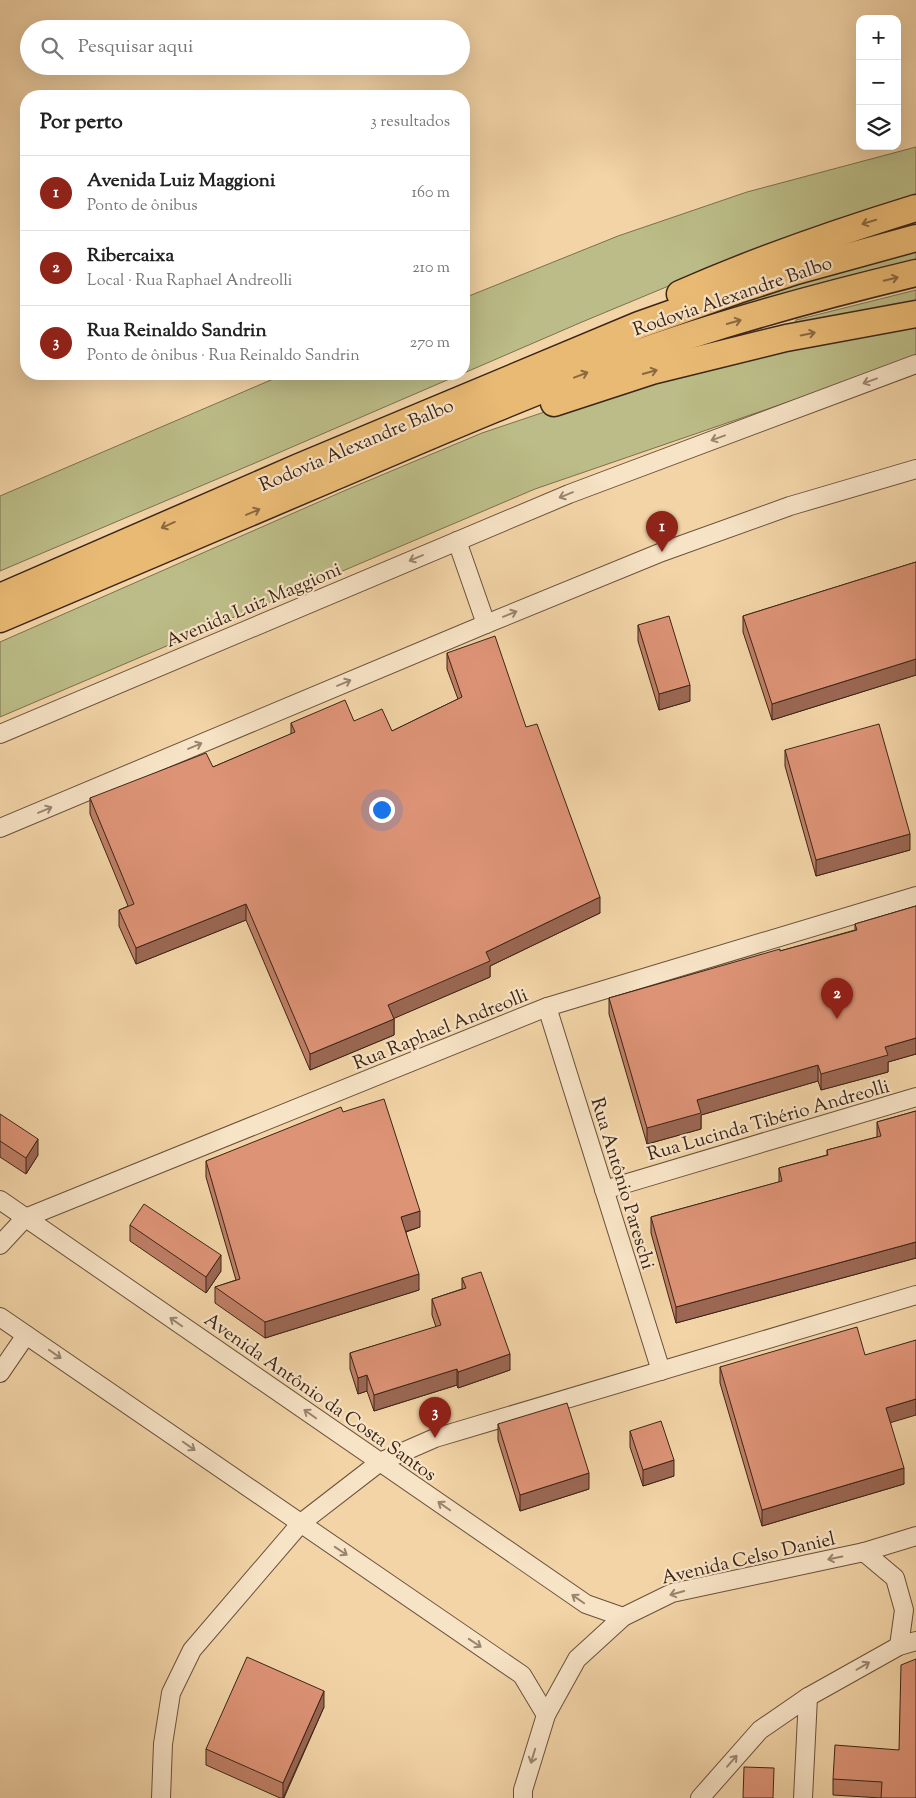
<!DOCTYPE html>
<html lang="pt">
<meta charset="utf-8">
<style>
:root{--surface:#fff;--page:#f6f6f6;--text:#222;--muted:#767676;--line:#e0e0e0;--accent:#8f2418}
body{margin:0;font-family:"Sorts Mill Goudy",serif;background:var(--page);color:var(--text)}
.controls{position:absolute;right:15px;top:15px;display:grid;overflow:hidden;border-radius:10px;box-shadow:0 5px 20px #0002}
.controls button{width:45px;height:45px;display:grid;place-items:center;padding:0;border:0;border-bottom:1px solid var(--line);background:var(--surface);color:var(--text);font:25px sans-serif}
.you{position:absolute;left:381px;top:809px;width:18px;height:18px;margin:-12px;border:4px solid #fff;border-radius:50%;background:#1a73e8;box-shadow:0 0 0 8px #1a73e833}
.badge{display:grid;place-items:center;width:32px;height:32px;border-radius:50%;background:var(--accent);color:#fff;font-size:16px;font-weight:700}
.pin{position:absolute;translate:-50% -41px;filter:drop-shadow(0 1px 2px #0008)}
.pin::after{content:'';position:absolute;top:26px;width:18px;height:15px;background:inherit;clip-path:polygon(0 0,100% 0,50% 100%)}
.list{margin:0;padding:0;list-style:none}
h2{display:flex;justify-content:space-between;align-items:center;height:65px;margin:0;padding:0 20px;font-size:21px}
h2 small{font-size:16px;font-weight:400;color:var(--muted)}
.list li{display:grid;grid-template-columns:32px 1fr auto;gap:15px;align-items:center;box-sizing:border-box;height:75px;padding:0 20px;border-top:1px solid var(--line)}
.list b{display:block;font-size:19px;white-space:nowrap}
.list p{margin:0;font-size:16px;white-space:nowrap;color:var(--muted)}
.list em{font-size:16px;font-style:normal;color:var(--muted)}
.icon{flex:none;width:28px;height:28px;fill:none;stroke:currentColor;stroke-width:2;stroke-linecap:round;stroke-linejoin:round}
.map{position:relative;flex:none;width:916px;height:1798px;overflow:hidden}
.search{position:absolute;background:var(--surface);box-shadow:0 5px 20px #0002;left:20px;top:20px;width:450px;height:55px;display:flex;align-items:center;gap:12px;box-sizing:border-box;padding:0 18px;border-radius:28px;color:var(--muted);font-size:19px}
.panel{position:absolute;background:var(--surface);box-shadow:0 5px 20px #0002;left:20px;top:90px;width:450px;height:290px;border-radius:20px}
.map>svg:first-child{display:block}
.green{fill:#bbbc87;stroke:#7c7050}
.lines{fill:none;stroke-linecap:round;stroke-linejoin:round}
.minor-casing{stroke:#6a513c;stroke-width:20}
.highway-casing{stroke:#3c2518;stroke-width:29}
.minor{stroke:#f7e3c6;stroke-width:18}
.highway{stroke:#e9ba74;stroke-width:26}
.wall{fill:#be7e65;stroke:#3c2518}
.shaded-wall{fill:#9b6753;stroke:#3c2518}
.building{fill:#dd9376;stroke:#3c2518}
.oneway{stroke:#8a6841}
.oneway2{stroke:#9a846f}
.labels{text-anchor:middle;stroke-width:4.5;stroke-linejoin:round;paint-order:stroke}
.street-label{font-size:19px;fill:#3c2518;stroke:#f7e3c6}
</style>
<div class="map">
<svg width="916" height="1798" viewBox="0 0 916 1798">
<rect width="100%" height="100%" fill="#f2d4a7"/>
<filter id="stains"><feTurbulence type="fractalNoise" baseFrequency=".004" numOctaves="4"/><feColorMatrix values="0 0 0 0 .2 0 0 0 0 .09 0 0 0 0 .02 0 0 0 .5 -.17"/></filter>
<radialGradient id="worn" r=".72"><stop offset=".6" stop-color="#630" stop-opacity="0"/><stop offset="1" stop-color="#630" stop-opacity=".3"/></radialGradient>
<!-- green -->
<g class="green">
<polygon points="916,147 916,200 748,253 582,322 464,373 464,298 618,236 747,192"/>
<polygon points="916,246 916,263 740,311 737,298"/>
<polygon points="916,290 916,303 794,324 796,320"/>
<polygon points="916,322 916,358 535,489 0,717 0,642 346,490 482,433 589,397 673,373"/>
<polygon points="285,374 461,374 255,463 0,571 0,496"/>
</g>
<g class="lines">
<!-- minor casing -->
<g class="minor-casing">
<g id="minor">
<polyline points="457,541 486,624"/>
<polyline points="0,734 569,494 916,364"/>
<polyline points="0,828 486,624 662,552 790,506 916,469"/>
<polyline points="547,1007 661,1371"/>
<polyline points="604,1190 916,1097"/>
<polyline points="0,1200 586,1604 623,1617"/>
<polyline points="0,1245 25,1218 547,1007 916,896"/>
<polyline points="0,1317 522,1675 546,1715"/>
<polyline points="0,1373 26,1335"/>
<polyline points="864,1552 895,1578 904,1610 899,1646"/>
<polyline points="161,1798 163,1744 171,1693 192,1650 301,1523 380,1462 435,1438 916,1295"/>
<polyline points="523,1798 523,1790 546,1715 577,1659 623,1617 672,1593 864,1552 916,1536"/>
<polyline points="700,1798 760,1730 808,1697 899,1646 916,1641"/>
<polyline points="803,1798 808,1697"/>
</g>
</g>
<!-- highway casing -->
<g class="highway-casing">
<g id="highway">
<path d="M 680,294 C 757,260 835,233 916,208"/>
<polyline points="554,403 652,371 786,338 916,314"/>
<polyline points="0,597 299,467 639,325 738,290 796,271 916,238"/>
<path d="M 0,619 C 112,572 224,524 336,476 C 432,435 529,393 627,357 C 720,323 820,296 916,273"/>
</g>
</g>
<!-- minor -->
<use href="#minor" class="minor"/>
<!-- highway -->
<use href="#highway" class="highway"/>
</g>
<!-- wall -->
<g class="wall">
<polygon points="916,562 916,675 772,720 743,632 743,616"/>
<polygon points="638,625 690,701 659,710 638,641"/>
<polygon points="447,653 526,727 600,913 490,966 490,977 394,1018 394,1035 310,1070 246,920 136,964 119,926 119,910 128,906 90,814 90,798 213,767 291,734 291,723 354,721 392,731 458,699 447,669"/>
<polygon points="785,750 910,850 816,876 785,766"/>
<polygon points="916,906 916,1054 888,1062 888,1072 821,1090 818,1081 701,1115 701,1129 647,1144 609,1014 609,998 780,951 855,930 855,924"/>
<polygon points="916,1111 916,1258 676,1323 651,1233 651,1217 779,1182 779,1168 827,1155 827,1150 877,1137 877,1122"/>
<polygon points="343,1112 420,1227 406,1232 419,1290 265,1338 215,1303 215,1287 236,1280 206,1177 206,1161"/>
<polygon points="0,1114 38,1155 26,1174 0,1157"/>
<polygon points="130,1225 221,1271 206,1293 130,1241"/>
<polygon points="462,1278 510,1370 458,1388 457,1385 374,1411 367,1391 358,1394 350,1369 350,1353 436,1327 432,1315 432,1299 462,1289"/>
<polygon points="865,1355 890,1423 904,1484 762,1526 720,1383 720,1367"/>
<polygon points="498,1424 589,1489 520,1511 498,1440"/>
<polygon points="630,1431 674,1476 643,1486 630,1447"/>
<polygon points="324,1707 284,1798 280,1798 206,1765 206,1749"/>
<polygon points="899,1750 916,1798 881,1798 833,1795 833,1779"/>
</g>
<!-- shaded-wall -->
<g class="shaded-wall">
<polygon points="916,659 916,675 772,720 772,704"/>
<polygon points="690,685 690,701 659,710 659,694"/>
<polygon points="910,834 910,850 816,876 816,860"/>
<polygon points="600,897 600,913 490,966 490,977 388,1021 388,1005 486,952"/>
<polygon points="246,904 246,920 136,964 136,948"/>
<polygon points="394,1019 394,1035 310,1070 310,1054"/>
<polygon points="916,1038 916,1054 888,1062 888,1072 821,1090 821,1074 885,1047"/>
<polygon points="818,1065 818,1081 701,1115 701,1129 647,1144 647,1128 697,1100"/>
<polygon points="38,1139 38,1155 26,1174 26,1158"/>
<polygon points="420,1211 420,1227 401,1233 401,1217"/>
<polygon points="916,1242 916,1258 676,1323 676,1307"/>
<polygon points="221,1255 221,1271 206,1293 206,1277"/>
<polygon points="419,1274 419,1290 265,1338 265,1322"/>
<polygon points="510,1354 510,1370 458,1388 458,1372"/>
<polygon points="457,1369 457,1385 374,1411 374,1395"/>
<polygon points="367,1375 367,1391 358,1394 358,1378"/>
<polygon points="916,1399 916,1415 886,1424 886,1408"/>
<polygon points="674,1460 674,1476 643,1486 643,1470"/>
<polygon points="904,1468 904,1484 762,1526 762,1510"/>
<polygon points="589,1473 589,1489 520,1511 520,1495"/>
<polygon points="324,1691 324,1707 283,1798 283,1783"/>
</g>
<!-- building -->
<g class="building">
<polygon points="916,562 916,659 772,704 743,616"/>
<polygon points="669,616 690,685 659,694 638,625"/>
<polygon points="495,636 526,727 537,724 600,897 486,952 490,961 388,1005 394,1019 310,1054 246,904 136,948 119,910 134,904 90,798 206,753 213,767 295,732 291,723 345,700 354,721 382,709 392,731 462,697 447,653"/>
<polygon points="879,724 910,834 816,860 785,750"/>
<polygon points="916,906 916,1038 885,1047 888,1055 821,1074 818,1065 697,1100 701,1113 647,1128 609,998 780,949 780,951 857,930 855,924"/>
<polygon points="384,1099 420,1211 401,1217 419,1274 265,1322 215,1287 240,1279 206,1161 341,1107 343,1112"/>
<polygon points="916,1111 916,1242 676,1307 651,1217 782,1181 779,1168 828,1155 827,1150 881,1136 877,1122"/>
<polygon points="0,1114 38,1139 26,1158 0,1141"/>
<polygon points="144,1204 221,1255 206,1277 130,1225"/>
<polygon points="481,1272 510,1354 458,1372 457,1369 374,1395 367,1375 358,1378 350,1353 441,1325 432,1299 466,1288 462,1278"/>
<polygon points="857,1327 865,1355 916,1340 916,1399 886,1408 904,1468 762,1510 720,1367"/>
<polygon points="567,1403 589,1473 520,1495 498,1424"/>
<polygon points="661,1421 674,1460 643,1470 630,1431"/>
<polygon points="247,1657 324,1691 283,1783 206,1749"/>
<polygon points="916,1659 916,1798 881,1798 882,1782 833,1779 835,1745 899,1750 901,1665"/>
<polygon points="744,1767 774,1768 773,1798 743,1798"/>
</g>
<!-- one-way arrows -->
<defs><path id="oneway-shaft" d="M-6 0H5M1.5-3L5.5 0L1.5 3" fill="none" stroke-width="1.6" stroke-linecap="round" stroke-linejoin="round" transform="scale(1.25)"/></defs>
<g class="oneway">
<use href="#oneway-shaft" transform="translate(869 222) rotate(163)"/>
<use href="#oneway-shaft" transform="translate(891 279) rotate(-13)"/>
<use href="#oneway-shaft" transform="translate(734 322) rotate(-16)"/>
<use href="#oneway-shaft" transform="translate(808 334) rotate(-11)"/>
<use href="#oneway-shaft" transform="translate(650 372) rotate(-16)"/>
<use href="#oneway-shaft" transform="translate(581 375) rotate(-21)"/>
<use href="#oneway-shaft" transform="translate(253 512) rotate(-23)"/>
<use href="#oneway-shaft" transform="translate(168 525) rotate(156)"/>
</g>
<g class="oneway2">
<use href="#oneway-shaft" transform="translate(870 381) rotate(160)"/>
<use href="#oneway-shaft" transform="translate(718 438) rotate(160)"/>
<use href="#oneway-shaft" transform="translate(566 495) rotate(158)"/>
<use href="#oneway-shaft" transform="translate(416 558) rotate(157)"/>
<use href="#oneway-shaft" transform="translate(510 614) rotate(-22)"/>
<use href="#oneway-shaft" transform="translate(344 683) rotate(-23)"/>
<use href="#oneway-shaft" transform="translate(195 746) rotate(-23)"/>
<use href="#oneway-shaft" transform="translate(45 810) rotate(-23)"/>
<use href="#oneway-shaft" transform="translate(176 1322) rotate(-145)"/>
<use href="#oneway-shaft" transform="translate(55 1354) rotate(35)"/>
<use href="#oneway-shaft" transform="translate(310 1414) rotate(-145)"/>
<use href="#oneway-shaft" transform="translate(189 1446) rotate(35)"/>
<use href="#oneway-shaft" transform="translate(444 1506) rotate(-145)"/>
<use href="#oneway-shaft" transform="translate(341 1551) rotate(34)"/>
<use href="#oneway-shaft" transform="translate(835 1558) rotate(168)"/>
<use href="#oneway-shaft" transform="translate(677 1593) rotate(164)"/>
<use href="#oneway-shaft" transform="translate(578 1599) rotate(-145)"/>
<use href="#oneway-shaft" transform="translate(475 1643) rotate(34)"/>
<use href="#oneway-shaft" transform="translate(863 1666) rotate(-30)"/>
<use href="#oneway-shaft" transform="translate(533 1756) rotate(107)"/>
<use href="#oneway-shaft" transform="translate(732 1761) rotate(-49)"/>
</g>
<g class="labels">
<!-- street labels -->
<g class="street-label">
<text transform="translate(732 295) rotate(-19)" y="7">Rodovia Alexandre Balbo</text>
<text transform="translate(356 444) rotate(-23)" y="7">Rodovia Alexandre Balbo</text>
<text transform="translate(253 604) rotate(-23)" y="7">Avenida Luiz Maggioni</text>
<text transform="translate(440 1028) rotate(-22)" y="7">Rua Raphael Andreolli</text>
<text transform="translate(768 1119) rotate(-16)" y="7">Rua Lucinda Tibério Andreolli</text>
<text transform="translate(624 1183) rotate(73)" y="7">Rua Antônio Pareschi</text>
<text transform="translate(321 1396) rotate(35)" y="7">Avenida Antônio da Costa Santos</text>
<text transform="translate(748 1557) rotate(-13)" y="7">Avenida Celso Daniel</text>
</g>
</g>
<rect width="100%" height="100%" filter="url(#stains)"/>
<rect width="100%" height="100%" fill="url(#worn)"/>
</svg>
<div class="controls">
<button>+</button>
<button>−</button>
<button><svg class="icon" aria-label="layers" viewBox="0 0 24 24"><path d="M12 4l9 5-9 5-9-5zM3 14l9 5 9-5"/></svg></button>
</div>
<div class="you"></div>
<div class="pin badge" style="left:662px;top:552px">1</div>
<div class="pin badge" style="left:837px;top:1019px">2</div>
<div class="pin badge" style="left:435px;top:1438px">3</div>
<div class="search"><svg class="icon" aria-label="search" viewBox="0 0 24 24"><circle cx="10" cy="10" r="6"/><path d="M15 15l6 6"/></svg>Pesquisar aqui</div>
<section class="panel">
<h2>Por perto<small>3 resultados</small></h2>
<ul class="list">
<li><span class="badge">1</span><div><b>Avenida Luiz Maggioni</b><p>Ponto de ônibus</p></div><em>160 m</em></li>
<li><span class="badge">2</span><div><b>Ribercaixa</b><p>Local · Rua Raphael Andreolli</p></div><em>210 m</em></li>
<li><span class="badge">3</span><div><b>Rua Reinaldo Sandrin</b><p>Ponto de ônibus · Rua Reinaldo Sandrin</p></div><em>270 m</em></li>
</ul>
</section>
</div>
